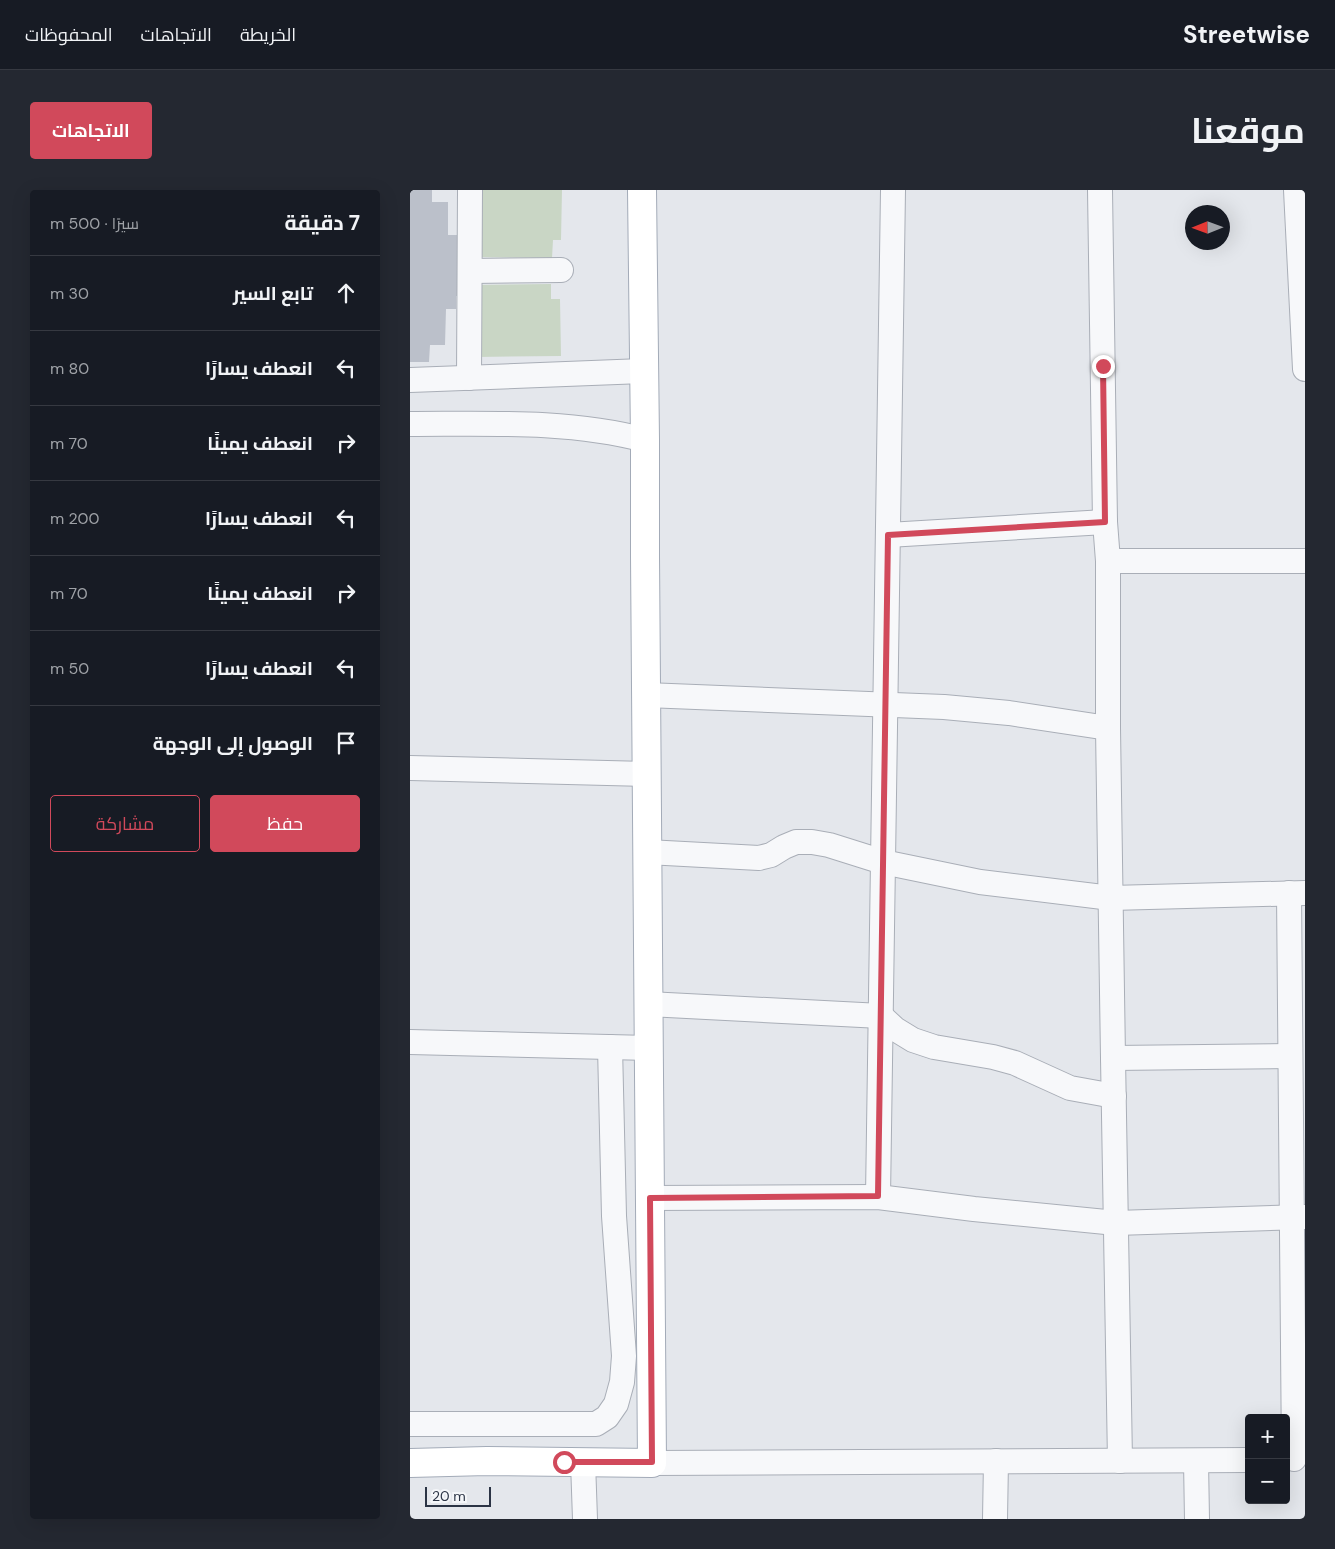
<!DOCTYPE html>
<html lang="ar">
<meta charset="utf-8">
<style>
:root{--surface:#171b24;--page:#242831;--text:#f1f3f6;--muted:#9ea1a6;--line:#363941;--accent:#d1495b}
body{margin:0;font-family:"DM Sans",Cairo,sans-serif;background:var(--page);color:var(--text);direction:rtl}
.controls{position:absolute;right:15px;bottom:15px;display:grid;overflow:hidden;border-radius:5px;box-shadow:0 5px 20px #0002}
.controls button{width:45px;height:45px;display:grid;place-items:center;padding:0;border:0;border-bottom:1px solid var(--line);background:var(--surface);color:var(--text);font:25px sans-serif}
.compass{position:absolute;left:775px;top:15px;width:45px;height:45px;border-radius:50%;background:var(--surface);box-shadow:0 5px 20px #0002;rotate:269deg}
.scale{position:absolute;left:15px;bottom:12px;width:66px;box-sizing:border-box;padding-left:5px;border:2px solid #2b3445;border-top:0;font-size:14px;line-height:18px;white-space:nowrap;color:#2b3445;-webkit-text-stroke:4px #f4f6f9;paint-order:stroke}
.stop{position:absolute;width:15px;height:15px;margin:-11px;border:4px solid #d1495b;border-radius:50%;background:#fff}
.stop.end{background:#d1495b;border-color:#fff;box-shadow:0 1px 5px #0008}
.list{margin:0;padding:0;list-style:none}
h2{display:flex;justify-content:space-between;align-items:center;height:65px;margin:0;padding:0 20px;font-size:21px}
h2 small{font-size:16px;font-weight:400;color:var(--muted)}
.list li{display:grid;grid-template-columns:32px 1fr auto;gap:15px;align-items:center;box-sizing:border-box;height:75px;padding:0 20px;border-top:1px solid var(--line)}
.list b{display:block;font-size:19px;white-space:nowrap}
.list em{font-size:16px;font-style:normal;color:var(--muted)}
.actions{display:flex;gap:10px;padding:15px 20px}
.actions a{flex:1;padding:11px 0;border:1px solid var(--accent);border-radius:5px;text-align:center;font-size:18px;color:var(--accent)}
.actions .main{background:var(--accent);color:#fff}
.icon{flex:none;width:28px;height:28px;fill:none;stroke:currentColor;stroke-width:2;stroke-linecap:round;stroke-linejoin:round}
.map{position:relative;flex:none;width:895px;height:1329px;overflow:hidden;direction:ltr;border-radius:5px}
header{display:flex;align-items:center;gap:30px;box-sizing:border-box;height:70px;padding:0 25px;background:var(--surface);border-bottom:1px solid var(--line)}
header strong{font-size:24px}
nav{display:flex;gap:28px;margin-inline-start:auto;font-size:18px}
.intro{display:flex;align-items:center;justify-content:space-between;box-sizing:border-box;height:120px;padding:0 30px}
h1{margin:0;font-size:35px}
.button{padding:12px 22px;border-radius:5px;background:var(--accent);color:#fff;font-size:18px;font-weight:700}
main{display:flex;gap:30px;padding:0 30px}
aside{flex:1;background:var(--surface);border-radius:5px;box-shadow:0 5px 20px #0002}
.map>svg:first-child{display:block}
.green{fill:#c9d6c5}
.building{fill:#bbc0ca}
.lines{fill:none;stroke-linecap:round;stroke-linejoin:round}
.minor-casing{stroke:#a9aeb7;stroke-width:26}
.major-casing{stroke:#a3abb8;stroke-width:30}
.minor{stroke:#f7f8fa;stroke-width:24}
.major{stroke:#fff;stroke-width:28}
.route{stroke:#d1495b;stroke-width:6}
</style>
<header>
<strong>Streetwise</strong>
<nav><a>الخريطة</a><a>الاتجاهات</a><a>المحفوظات</a></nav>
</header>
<div class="intro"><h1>موقعنا</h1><a class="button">الاتجاهات</a></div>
<main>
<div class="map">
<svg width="895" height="1329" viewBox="0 0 895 1329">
<rect width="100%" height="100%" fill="#e4e7ec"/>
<!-- green -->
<g class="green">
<polygon points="68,0 152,0 151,50 143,50 142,68 67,67"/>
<polygon points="141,94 141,109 150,109 151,166 66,167 65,95"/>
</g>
<!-- building -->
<polygon class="building" points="0,0 22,0 22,12 38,12 38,45 48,45 48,59 59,59 58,106 46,106 46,119 36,119 35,155 20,155 19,172 0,172"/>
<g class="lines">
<!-- minor casing -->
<g class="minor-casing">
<g id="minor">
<polyline points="690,0 695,332 698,371 698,538 703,868 710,1271"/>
<polyline points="886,0 895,179"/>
<polyline points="60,81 151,80"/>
<polyline points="59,188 60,0"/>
<polyline points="0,190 233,181"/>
<path d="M 0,234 C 79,234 159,230 235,250"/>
<polyline points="478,345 695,332"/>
<polyline points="698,371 895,371"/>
<polyline points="236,505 534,517 599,523 698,538"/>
<polyline points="0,578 237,584"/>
<polyline points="237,662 349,668 361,665 374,657 386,652 402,652 419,655 473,672 570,692 701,708 895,703"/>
<polyline points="879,703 884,1269"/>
<polyline points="238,814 471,826 485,839 503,850 524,857 583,867 605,873 660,898 704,906"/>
<polyline points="0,852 239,858"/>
<polyline points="703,868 880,866"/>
<polyline points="468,1007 483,0"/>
<polyline points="240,1008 468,1007 564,1019 706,1033 895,1027"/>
<polyline points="0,1234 186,1234 197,1227 206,1214 212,1192 214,1166 204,1026 200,857"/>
<polyline points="786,1271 787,1329"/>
<polyline points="173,1272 175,1329"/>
<polyline points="242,1273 839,1270"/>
<polyline points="585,1329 586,1271"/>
</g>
</g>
<!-- major casing -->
<g class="major-casing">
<polyline id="major" points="0,1273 77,1271 242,1273 235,366 235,250 232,0"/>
</g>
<!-- minor -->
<use href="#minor" class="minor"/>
<!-- major -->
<use href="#major" class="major"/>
</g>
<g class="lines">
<!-- route -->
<polyline class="route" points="154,1272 242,1272 240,1008 468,1006 478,345 695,332 693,176"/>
</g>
</svg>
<div class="controls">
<button>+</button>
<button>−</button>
</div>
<svg class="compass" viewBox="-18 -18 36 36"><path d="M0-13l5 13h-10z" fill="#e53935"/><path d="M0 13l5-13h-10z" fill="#9ea1a6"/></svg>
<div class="scale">20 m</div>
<div class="stop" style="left:154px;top:1272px"></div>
<div class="stop end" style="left:693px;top:176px"></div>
</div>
<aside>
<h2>7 دقيقة<small>سيرًا · 500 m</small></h2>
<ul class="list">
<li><svg class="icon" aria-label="ahead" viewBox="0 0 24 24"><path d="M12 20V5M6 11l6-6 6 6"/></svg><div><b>تابع السير</b></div><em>30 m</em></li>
<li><svg class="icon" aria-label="left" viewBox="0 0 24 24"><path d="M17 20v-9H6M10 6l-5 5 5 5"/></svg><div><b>انعطف يسارًا</b></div><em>80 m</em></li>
<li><svg class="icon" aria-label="right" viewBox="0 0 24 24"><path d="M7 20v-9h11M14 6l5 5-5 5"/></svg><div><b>انعطف يمينًا</b></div><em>70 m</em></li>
<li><svg class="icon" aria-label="left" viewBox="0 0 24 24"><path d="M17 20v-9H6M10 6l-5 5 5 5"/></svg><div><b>انعطف يسارًا</b></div><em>200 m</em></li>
<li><svg class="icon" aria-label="right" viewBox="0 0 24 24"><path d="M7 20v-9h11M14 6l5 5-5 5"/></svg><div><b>انعطف يمينًا</b></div><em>70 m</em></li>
<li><svg class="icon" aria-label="left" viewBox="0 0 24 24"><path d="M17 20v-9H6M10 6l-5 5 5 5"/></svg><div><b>انعطف يسارًا</b></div><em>50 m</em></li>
<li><svg class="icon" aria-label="arrive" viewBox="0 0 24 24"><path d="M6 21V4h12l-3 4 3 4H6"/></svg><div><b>الوصول إلى الوجهة</b></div></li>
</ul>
<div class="actions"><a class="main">حفظ</a><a>مشاركة</a></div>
</aside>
</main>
